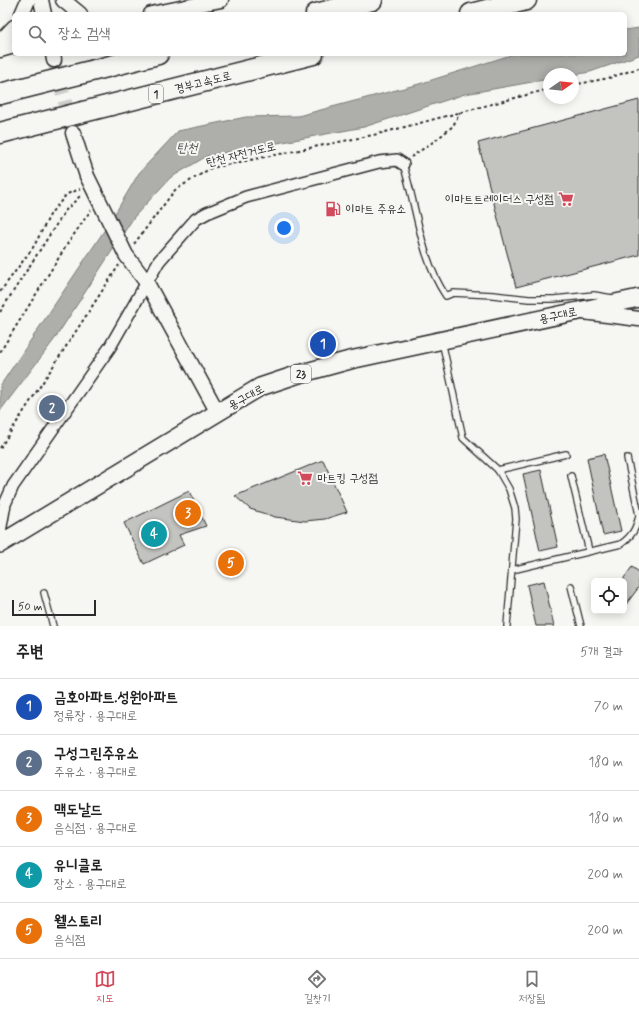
<!DOCTYPE html>
<html lang="ko">
<meta charset="utf-8">
<style>
:root{--surface:#fff;--page:#f6f6f6;--text:#222;--muted:#767676;--line:#e0e0e0;--accent:#d1495b}
body{margin:0;font-family:Mynerve,"Poor Story",sans-serif;background:var(--page);color:var(--text)}
.controls{position:absolute;right:12px;bottom:12px;display:grid;overflow:hidden;border-radius:6px;box-shadow:0 2px 10px #0003}
.controls button{width:36px;height:36px;display:grid;place-items:center;padding:0;border:0;border-bottom:1px solid var(--line);background:var(--surface);color:var(--text);font:20px sans-serif}
.compass{position:absolute;left:543px;top:68px;width:36px;height:36px;border-radius:50%;background:var(--surface);box-shadow:0 2px 10px #0003;rotate:76deg}
.scale{position:absolute;left:12px;bottom:10px;width:84px;box-sizing:border-box;padding-left:4px;border:2px solid #2b2b2b;border-top:0;font-size:11px;line-height:14px;white-space:nowrap;color:#2b2b2b;-webkit-text-stroke:3px #f6f6f2;paint-order:stroke}
.you{position:absolute;left:284px;top:228px;width:14px;height:14px;margin:-10px;border:3px solid #fff;border-radius:50%;background:#1a73e8;box-shadow:0 0 0 6px #1a73e833}
.badge{display:grid;place-items:center;width:26px;height:26px;border-radius:50%;background:var(--accent);color:#fff;font-size:13px;font-weight:700}
.pin{position:absolute;translate:-50% -50%;border:2px solid #fff;box-shadow:0 1px 4px #0006}
.list{margin:0;padding:0;list-style:none}
h2{display:flex;justify-content:space-between;align-items:center;height:52px;margin:0;padding:0 16px;font-size:17px}
h2 small{font-size:13px;font-weight:400;color:var(--muted)}
.list li{display:grid;grid-template-columns:26px 1fr auto;gap:12px;align-items:center;box-sizing:border-box;height:56px;padding:0 16px;border-top:1px solid var(--line)}
.list b{display:block;font-size:15px;white-space:nowrap}
.list p{margin:0;font-size:13px;white-space:nowrap;color:var(--muted)}
.list em{font-size:13px;font-style:normal;color:var(--muted)}
.icon{flex:none;width:22px;height:22px;fill:none;stroke:currentColor;stroke-width:2;stroke-linecap:round;stroke-linejoin:round}
.map{position:relative;flex:none;width:639px;height:626px;overflow:hidden}
.search{position:absolute;background:var(--surface);box-shadow:0 2px 10px #0003;left:12px;right:12px;top:12px;height:44px;display:flex;align-items:center;gap:10px;box-sizing:border-box;padding:0 14px;border-radius:6px;color:var(--muted);font-size:15px}
.sheet{height:332px;background:var(--surface)}
nav{display:flex;justify-content:space-around;align-items:center;box-sizing:border-box;height:56px;border-top:1px solid var(--line);background:var(--surface);font-size:11px;color:var(--muted)}
nav a{display:grid;justify-items:center;gap:2px}
nav .on{color:var(--accent)}
.map>svg:first-child{display:block}
.water{fill:#aeaeab;stroke:#7a7a78}
.building{fill:#c3c3c0;stroke:#2b2b2b}
.lines{fill:none;stroke-linecap:round;stroke-linejoin:round}
.tertiary-tunnel{stroke:#cdcdca;stroke-width:14;stroke-dasharray:14 7;stroke-linecap:butt}
.service-casing{stroke:#2b2b2b;stroke-width:8}
.minor-casing{stroke:#2b2b2b;stroke-width:14}
.tertiary-casing{stroke:#2b2b2b;stroke-width:17}
.primary-casing{stroke:#2b2b2b;stroke-width:20}
.motorway-casing{stroke:#2b2b2b;stroke-width:23}
.path{stroke:#2b2b2b;stroke-width:2;stroke-dasharray:3 3;stroke-linecap:butt}
.service{stroke:#f6f6f2;stroke-width:5.5}
.minor{stroke:#f6f6f2;stroke-width:11}
.tertiary{stroke:#f6f6f2;stroke-width:14}
.primary{stroke:#f6f6f2;stroke-width:17}
.motorway{stroke:#f6f6f2;stroke-width:20}
.labels{text-anchor:middle;stroke-width:4;stroke-linejoin:round;paint-order:stroke}
.shield{fill:#f6f6f2;stroke:#686867;stroke-width:1}
.shield-label{font-size:11px;font-weight:bold;fill:#2b2b2b}
.street-label{font-size:12px;fill:#2b2b2b;stroke:#f6f6f2}
.poi-label{font-size:12px;fill:#2b2b2b;stroke:#f6f6f2;text-anchor:start}
.water-label{font-size:13px;font-style:italic;fill:#525251;stroke:#f6f6f2}
</style>
<div class="map">
<svg width="639" height="626" viewBox="0 0 639 626">
<rect width="100%" height="100%" fill="#f6f6f2"/>
<filter id="ink" filterUnits="userSpaceOnUse"><feTurbulence type="fractalNoise" baseFrequency=".025" numOctaves="2"/><feDisplacementMap in="SourceGraphic" scale="8" xChannelSelector="R" yChannelSelector="G"/><feConvolveMatrix kernelMatrix="1 2 1 2 8 2 1 2 1" color-interpolation-filters="sRGB"/></filter>
<g filter="url(#ink)">
<!-- water -->
<polygon class="water" points="639,28 639,55 590,72 573,75 549,74 549,79 465,94 364,127 207,156 170,178 134,217 54,340 0,411 0,386 110,222 139,173 178,131 246,117 298,116 419,84 514,54 625,54 625,30"/>
<!-- building -->
<g class="building">
<polygon points="639,100 639,255 516,287 478,143"/>
<polygon points="604,454 621,531 603,535 587,458"/>
<polygon points="323,460 347,512 325,519 305,521 275,517 250,509 235,496"/>
<polygon points="541,470 558,547 540,551 523,474"/>
<polygon points="189,491 206,526 179,535 184,545 144,564 124,523"/>
<polygon points="632,567 639,572 639,587 624,607 624,578"/>
<polygon points="544,581 554,626 536,626 527,585"/>
</g>
<g class="lines">
<!-- tertiary-tunnel -->
<polyline class="tertiary-tunnel" points="54,60 73,133"/>
<!-- service casing -->
<g class="service-casing">
<g id="service">
<path d="M 403,164 C 417,207 420,258 446,296 L 453,293 L 493,295 L 529,299 L 554,299 L 594,295 L 612,298"/>
<polyline points="442,341 463,438 498,470 509,489 515,508 516,519 507,626"/>
<polyline points="627,458 639,515"/>
<polyline points="498,470 566,454"/>
<polyline points="571,476 589,551"/>
<path d="M 512,570 L 621,544 C 632,536 636,529 639,516"/>
<polyline points="571,586 581,626"/>
<polyline points="44,593 53,626"/>
</g>
</g>
<!-- minor casing -->
<g class="minor-casing">
<polyline id="minor" points="0,532 5,504 13,486 110,347 159,261 196,219 207,213 246,197 379,162 397,160 403,164"/>
</g>
<!-- tertiary casing -->
<g class="tertiary-casing">
<g id="tertiary">
<polyline points="41,0 44,14"/>
<polyline points="63,0 80,14"/>
<polyline points="22,14 28,0"/>
<polyline points="151,14 221,0"/>
<polyline points="0,42 14,27"/>
<polyline points="0,50 14,46"/>
<polyline points="53,54 54,60"/>
<polyline points="73,133 87,176 126,255 147,283 218,413"/>
<polyline points="583,312 639,319"/>
</g>
</g>
<!-- primary casing -->
<g class="primary-casing">
<polyline id="primary" points="0,544 260,387 299,374 350,360 639,298"/>
</g>
<!-- motorway casing -->
<g class="motorway-casing">
<g id="motorway">
<polyline points="316,14 372,0"/>
<polyline points="471,14 526,0"/>
<polyline points="0,94 158,54"/>
<polyline points="0,133 313,54"/>
</g>
</g>
<!-- path -->
<g class="path">
<polyline points="573,85 609,78 639,68"/>
<polyline points="411,157 436,140 453,126 460,112"/>
<polyline points="134,244 175,190 211,168 378,134 549,89"/>
<polyline points="0,292 34,246 51,213 67,194 80,189"/>
<polyline points="0,312 65,211 82,194"/>
<polyline points="0,352 68,243 91,210"/>
<polyline points="0,448 119,265"/>
</g>
<!-- service -->
<use href="#service" class="service"/>
<!-- minor -->
<use href="#minor" class="minor"/>
<!-- tertiary -->
<use href="#tertiary" class="tertiary"/>
<!-- primary -->
<use href="#primary" class="primary"/>
<!-- motorway -->
<use href="#motorway" class="motorway"/>
</g>
</g>
<!-- icons -->
<defs>
<g id="supermarket-bare" transform="scale(1.2)"><path d="M-6-5.5h2.5l.6 2H6L4.5 2H-2.5L-4.4-4H-6ZM-1.5 3.2a1.3 1.3 0 1 0 .1 0ZM3 3.2a1.3 1.3 0 1 0 .1 0Z" fill="#d1495b" stroke="#f6f6f2" stroke-width="2.5" paint-order="stroke"/></g>
<g id="fuel-bare" transform="scale(1.2)"><path d="M-5.5-6h7V0h2V4h1.3V-2.5L3-4.5l.8-.8L6-3V5H2.5V1h-1V6h-7ZM-4.2-4.7v3.2H.2V-4.7Z" fill="#d1495b" stroke="#f6f6f2" stroke-width="2.5" paint-order="stroke"/></g>
</defs>
<g fill-rule="evenodd">
<use href="#supermarket-bare" x="566" y="199"/>
<use href="#fuel-bare" x="333" y="209"/>
<use href="#supermarket-bare" x="305" y="478"/>
</g>
<g class="labels">
<!-- shield labels -->
<g class="shield">
<rect x="149" y="85" width="14" height="18" rx="3"/>
<rect x="291" y="365" width="20" height="18" rx="3"/>
</g>
<g class="shield-label">
<text x="156" y="98">1</text>
<text x="301" y="378">23</text>
</g>
<!-- street labels -->
<g class="street-label">
<text transform="translate(203 82) rotate(-14)" y="4">경부고속도로</text>
<text transform="translate(241 154) rotate(-14)" y="4">탄천 자전거도로</text>
<text transform="translate(558 315) rotate(-12)" y="4">용구대로</text>
<text transform="translate(246 397) rotate(-29)" y="4">용구대로</text>
</g>
<!-- poi labels -->
<g class="poi-label">
<text x="554" y="203" text-anchor="end">이마트트레이더스 구성점</text>
<text x="345" y="213">이마트 주유소</text>
<text x="317" y="482">마트킹 구성점</text>
</g>
<!-- water labels -->
<g class="water-label">
<text x="187" y="152">탄천</text>
</g>
</g>
</svg>
<div class="controls">
<button><svg class="icon" aria-label="locate" viewBox="0 0 24 24"><circle cx="12" cy="12" r="6"/><path d="M12 2v4M12 18v4M2 12h4M18 12h4"/></svg></button>
</div>
<svg class="compass" viewBox="-18 -18 36 36"><path d="M0-13l5 13h-10z" fill="#e53935"/><path d="M0 13l5-13h-10z" fill="#767676"/></svg>
<div class="scale">50 m</div>
<div class="you"></div>
<div class="pin badge" style="left:323px;top:344px;background:#1a4fb4">1</div>
<div class="pin badge" style="left:52px;top:408px;background:#5c6f8a">2</div>
<div class="pin badge" style="left:188px;top:513px;background:#e8710a">3</div>
<div class="pin badge" style="left:154px;top:534px;background:#0f9aa8">4</div>
<div class="pin badge" style="left:231px;top:563px;background:#e8710a">5</div>
<div class="search"><svg class="icon" aria-label="search" viewBox="0 0 24 24"><circle cx="10" cy="10" r="6"/><path d="M15 15l6 6"/></svg>장소 검색</div>
</div>
<section class="sheet">
<h2>주변<small>5개 결과</small></h2>
<ul class="list">
<li><span class="badge" style="background:#1a4fb4">1</span><div><b>금호아파트.성원아파트</b><p>정류장 · 용구대로</p></div><em>70 m</em></li>
<li><span class="badge" style="background:#5c6f8a">2</span><div><b>구성그린주유소</b><p>주유소 · 용구대로</p></div><em>180 m</em></li>
<li><span class="badge" style="background:#e8710a">3</span><div><b>맥도날드</b><p>음식점 · 용구대로</p></div><em>180 m</em></li>
<li><span class="badge" style="background:#0f9aa8">4</span><div><b>유니클로</b><p>장소 · 용구대로</p></div><em>200 m</em></li>
<li><span class="badge" style="background:#e8710a">5</span><div><b>웰스토리</b><p>음식점</p></div><em>200 m</em></li>
</ul>
</section>
<nav>
<a class="on"><svg class="icon" aria-label="map" viewBox="0 0 24 24"><path d="M3 6l6-2 6 2 6-2v14l-6 2-6-2-6 2zM9 4v14M15 6v14"/></svg>지도</a>
<a><svg class="icon" aria-label="directions" viewBox="0 0 24 24"><path d="M12 3l9 9-9 9-9-9zM9 14v-3h6M13 9l2 2-2 2"/></svg>길찾기</a>
<a><svg class="icon" aria-label="saved" viewBox="0 0 24 24"><path d="M7 4h10v16l-5-4-5 4z"/></svg>저장됨</a>
</nav>
